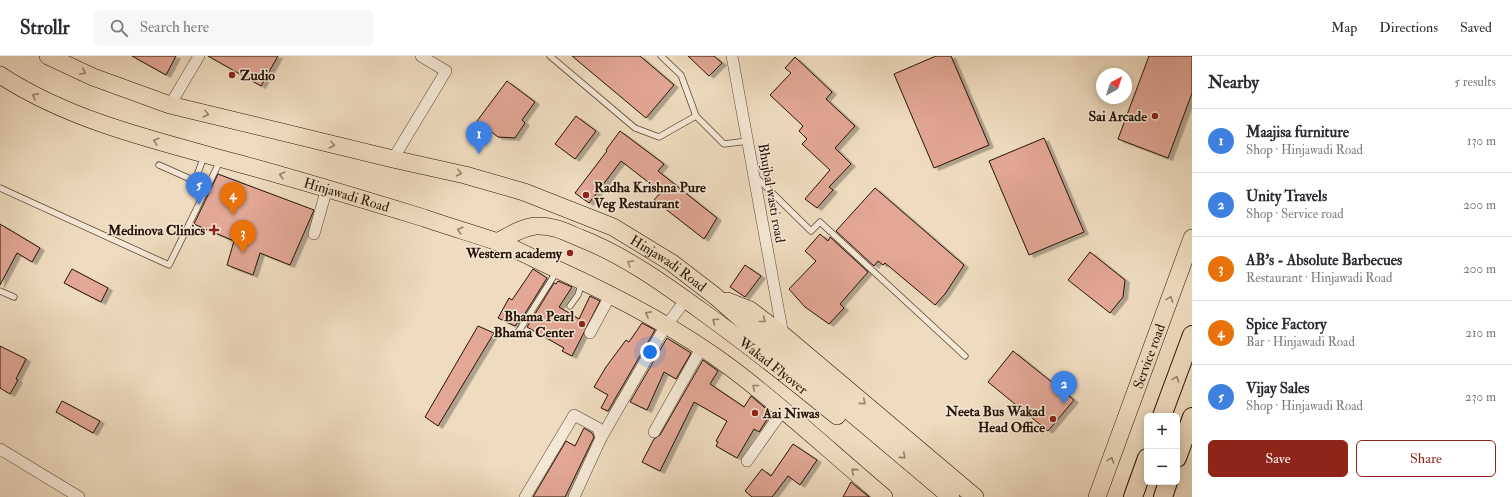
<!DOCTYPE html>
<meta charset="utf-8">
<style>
:root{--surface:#fff;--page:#f7f7f7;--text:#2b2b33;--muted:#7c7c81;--line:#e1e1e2;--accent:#8f2418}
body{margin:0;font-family:"IM FELL Double Pica",serif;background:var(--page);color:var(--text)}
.controls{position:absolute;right:12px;bottom:12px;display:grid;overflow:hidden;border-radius:6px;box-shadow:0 2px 10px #0003}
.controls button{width:36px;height:36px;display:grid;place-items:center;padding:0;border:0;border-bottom:1px solid var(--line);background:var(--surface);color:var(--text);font:20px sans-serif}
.compass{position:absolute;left:1096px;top:12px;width:36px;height:36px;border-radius:50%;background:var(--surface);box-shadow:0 2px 10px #0003;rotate:40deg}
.you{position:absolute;left:650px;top:296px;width:14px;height:14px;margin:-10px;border:3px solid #fff;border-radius:50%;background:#1a73e8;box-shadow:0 0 0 6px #1a73e833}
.badge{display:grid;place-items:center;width:26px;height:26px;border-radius:50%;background:var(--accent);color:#fff;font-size:13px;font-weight:700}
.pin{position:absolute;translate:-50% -33px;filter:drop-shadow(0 1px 2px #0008)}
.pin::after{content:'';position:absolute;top:21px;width:14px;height:12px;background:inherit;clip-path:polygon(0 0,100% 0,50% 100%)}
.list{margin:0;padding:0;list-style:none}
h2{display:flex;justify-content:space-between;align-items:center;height:52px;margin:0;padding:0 16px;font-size:17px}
h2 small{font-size:13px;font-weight:400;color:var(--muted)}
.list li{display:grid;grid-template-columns:26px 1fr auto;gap:12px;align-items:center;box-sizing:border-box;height:64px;padding:0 16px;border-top:1px solid var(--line)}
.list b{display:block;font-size:15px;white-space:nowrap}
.list p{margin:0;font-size:13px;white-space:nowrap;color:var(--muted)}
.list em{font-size:13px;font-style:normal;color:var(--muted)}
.actions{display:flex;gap:8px;padding:12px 16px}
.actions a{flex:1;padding:9px 0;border:1px solid var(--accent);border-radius:6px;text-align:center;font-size:14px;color:var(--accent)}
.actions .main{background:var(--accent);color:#fff}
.icon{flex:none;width:22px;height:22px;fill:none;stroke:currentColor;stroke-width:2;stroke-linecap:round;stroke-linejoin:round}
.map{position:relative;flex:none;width:1192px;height:441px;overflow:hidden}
header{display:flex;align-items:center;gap:24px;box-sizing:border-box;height:56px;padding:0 20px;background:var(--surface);border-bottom:1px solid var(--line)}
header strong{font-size:19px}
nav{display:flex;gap:22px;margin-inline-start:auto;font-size:14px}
.search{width:280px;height:36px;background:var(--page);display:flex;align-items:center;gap:10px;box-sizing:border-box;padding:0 14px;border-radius:6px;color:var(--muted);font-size:15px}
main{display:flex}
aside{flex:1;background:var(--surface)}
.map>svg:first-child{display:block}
.building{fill:#e2a795;stroke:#261306;filter:url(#shadow)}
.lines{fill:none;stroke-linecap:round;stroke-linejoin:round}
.service-casing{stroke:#584534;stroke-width:7}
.minor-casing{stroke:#584534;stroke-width:12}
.primary-casing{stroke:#261306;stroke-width:18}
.trunk-casing{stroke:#261306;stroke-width:20}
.service{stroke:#f5e8d6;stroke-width:5.5}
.minor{stroke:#f5e8d6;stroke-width:11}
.primary{stroke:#efdcc0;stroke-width:17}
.trunk{stroke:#efdcc0;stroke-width:18}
.oneway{stroke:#95826c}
.poi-dot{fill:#8f2418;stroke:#f5e8d6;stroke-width:1.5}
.labels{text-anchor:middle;stroke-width:3;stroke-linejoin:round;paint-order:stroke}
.poi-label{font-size:14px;font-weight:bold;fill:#261306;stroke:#f5e8d6;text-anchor:end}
.street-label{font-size:14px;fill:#261306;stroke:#f5e8d6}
</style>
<header>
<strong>Strollr</strong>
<div class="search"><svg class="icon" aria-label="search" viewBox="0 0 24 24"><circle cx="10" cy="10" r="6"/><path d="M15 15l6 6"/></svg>Search here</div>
<nav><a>Map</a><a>Directions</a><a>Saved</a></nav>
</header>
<main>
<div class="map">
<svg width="1192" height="441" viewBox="0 0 1192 441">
<defs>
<filter id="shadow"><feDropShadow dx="4.5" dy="2.5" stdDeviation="0" flood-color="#0004"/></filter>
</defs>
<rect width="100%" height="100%" fill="#efdcc0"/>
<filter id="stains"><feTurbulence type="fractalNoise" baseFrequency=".005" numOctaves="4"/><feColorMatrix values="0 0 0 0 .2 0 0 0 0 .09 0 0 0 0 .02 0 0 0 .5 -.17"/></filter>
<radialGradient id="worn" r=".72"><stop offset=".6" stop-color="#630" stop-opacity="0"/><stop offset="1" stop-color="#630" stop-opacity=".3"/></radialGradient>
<!-- building -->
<g class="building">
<polygon points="132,0 176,0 166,19"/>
<polygon points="208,0 278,0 261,30"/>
<polygon points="572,0 640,0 674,29 646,62"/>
<polygon points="688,0 714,0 722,7 709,20"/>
<polygon points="936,0 951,0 989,89 934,112 894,18"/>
<polygon points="1149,0 1192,0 1192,37 1168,102 1118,83"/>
<polygon points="795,1 832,36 826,43 855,70 835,92 851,108 829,131 833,134 817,152 805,143 830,114 802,88 807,83 799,75 803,70 770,39 791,17 785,12"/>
<polygon points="507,25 535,46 522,64 525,67 515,82 498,81 477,65"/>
<polygon points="576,60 596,75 575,103 555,88"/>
<polygon points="620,75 664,108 658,115 717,162 704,183 654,144 661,136 621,105 589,147 575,137 607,95 606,94"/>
<polygon points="1044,82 1084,176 1029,199 989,105"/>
<polygon points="218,118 314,154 290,209 260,197 253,219 227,209 234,185 194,168"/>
<polygon points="875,132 964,209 945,238 935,249 885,207 883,209 878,205 874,210 836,175"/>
<polygon points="0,168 40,192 32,206 17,197 0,229"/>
<polygon points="820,178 828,185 830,181 868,216 840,248 844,252 829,268 805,251 789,233 816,205 805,195"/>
<polygon points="1090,196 1125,224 1123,241 1110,257 1068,224"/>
<polygon points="745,209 761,220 745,241 730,231"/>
<polygon points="72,213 108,232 101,246 64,227"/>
<polygon points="533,213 547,222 519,267 518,266 515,270 498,262 509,242 512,244"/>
<polygon points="558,225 572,231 559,251 579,263 590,240 600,245 572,300 562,295 564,292 527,271 554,227 556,228"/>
<polygon points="642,267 655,274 608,355 601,352 608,339 594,331 606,311 626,284 629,286"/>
<polygon points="478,270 494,277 438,370 425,361"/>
<polygon points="667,282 691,297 676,323 664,316 647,354 630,346"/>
<polygon points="0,290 26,303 16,323 18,324 10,338 0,332"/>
<polygon points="1013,295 1074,344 1048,375 988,326"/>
<polygon points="703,304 718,315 710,328 744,351 751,340 771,357 759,376 754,373 737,402 716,390 718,386 716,385 727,365 694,346 660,415 642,406 654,383 660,379"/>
<polygon points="62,345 100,365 93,377 56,356"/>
<polygon points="584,372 592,377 594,381 565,441 533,441 566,385 575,390"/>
<polygon points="793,388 817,404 800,429 788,420 772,441 752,441 745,435 762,413 771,420"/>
<polygon points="851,426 858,432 869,441 843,441"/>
</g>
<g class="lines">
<!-- service casing -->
<g class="service-casing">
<g id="service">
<polyline points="550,0 635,72 659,81 696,60"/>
<polyline points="661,0 681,19 696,60 724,88 748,85"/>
<polyline points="159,109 195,125 204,100"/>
<polyline points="755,120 811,175 820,166 965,300"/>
<polyline points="0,132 169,209 220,105"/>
<polyline points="0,235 14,241"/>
<polyline points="570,250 578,239 582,226"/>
<polyline points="517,278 557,215"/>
</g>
</g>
<!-- minor casing -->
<g class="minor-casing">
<g id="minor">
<polyline points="732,0 783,279"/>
<polyline points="170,49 199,0"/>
<polyline points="393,103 446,15 421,0"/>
<polyline points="314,178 327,132"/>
<polyline points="590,277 611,238"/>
<polyline points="654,376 702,291"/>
<polyline points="601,382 662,276 686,243"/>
<polyline points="0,393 79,441"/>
<polyline points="747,405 783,354"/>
<polyline points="525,441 574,359 598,372 601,382 574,441"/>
</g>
</g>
<!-- primary casing -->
<g class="primary-casing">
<g id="primary">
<path id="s1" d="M 48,0 L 93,21 L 170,49 L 393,103 L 465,119 L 524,136 L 613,171 L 672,207 L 715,240 L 766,285 L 951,441"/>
<path id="s2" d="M 0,19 C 70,65 157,85 237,107 C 300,124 362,143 424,162 C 447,170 471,177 495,185 C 515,192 534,203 554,212 C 616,240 676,271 731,312 C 784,352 833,398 884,441"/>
<path id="s3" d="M 497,186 C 509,180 522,171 536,170 C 552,169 566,176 580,182 C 626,200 667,230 707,259 C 751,291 794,325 837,360"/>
<polyline points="727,245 750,254 783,279 975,441"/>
<path id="s4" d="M 1097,441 L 1192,182"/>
</g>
</g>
<!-- trunk casing -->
<g class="trunk-casing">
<g id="trunk">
<polyline points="1162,360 1192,279"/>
<polyline points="1177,402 1192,361"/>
<polyline points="1133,441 1147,402"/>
<polyline points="1163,441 1168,426"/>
</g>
</g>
<!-- service -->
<use href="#service" class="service"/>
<!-- minor -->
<use href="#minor" class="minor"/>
<!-- primary -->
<use href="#primary" class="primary"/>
<!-- trunk -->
<use href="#trunk" class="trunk"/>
</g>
<!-- one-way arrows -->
<defs><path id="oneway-chevron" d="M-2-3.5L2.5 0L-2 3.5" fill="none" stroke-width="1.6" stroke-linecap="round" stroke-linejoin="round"/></defs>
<g class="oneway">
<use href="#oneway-chevron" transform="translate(83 16) rotate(25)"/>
<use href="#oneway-chevron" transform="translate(35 40) rotate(-152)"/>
<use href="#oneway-chevron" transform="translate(206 58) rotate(14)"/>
<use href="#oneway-chevron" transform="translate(156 85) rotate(-161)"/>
<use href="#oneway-chevron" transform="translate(332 89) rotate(14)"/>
<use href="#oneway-chevron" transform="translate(459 117) rotate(12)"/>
<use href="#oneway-chevron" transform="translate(282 119) rotate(-165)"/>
<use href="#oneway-chevron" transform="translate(460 174) rotate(-162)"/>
<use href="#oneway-chevron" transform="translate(630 207) rotate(-150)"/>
<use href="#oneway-chevron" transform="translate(1170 243) rotate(-70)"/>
<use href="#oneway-chevron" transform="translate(648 258) rotate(-152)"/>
<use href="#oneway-chevron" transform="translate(763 264) rotate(38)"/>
<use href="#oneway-chevron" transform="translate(715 265) rotate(-144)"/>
<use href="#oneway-chevron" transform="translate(1176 323) rotate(-70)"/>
<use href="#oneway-chevron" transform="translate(755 331) rotate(-141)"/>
<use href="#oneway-chevron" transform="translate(863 346) rotate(40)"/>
<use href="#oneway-chevron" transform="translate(903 400) rotate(40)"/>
<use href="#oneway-chevron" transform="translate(1111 404) rotate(-70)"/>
<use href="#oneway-chevron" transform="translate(854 415) rotate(-139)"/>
</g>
<!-- markers -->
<g class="poi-dot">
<circle cx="232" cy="19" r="4"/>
<circle cx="1155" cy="60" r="4"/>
<circle cx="586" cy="139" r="4"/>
<path d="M212 168h4v4h4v4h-4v4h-4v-4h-4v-4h4z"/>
<circle cx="570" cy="197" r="4"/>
<circle cx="582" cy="268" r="4"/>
<circle cx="755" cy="357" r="4"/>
<circle cx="1053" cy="363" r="4"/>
</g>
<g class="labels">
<!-- poi labels -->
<g class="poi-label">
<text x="240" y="24" text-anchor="start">Zudio</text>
<text x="1147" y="65">Sai Arcade</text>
<text x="594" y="136" text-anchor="start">Radha Krishna Pure<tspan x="594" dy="16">Veg Restaurant</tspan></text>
<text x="205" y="179">Medinova Clinics</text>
<text x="562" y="202">Western academy</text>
<text x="574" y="265">Bhama Pearl<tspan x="574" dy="16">Bhama Center</tspan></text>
<text x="1045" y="360">Neeta Bus Wakad<tspan x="1045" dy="16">Head Office</tspan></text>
<text x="763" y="362" text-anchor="start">Aai Niwas</text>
</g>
<!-- street labels -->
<g class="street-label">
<text transform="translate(772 137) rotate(80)" y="5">Bhujbal wasti road</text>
<text dy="5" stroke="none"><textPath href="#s2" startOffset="368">Hinjawadi Road</textPath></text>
<text dy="5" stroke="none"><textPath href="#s1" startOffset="658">Hinjawadi Road</textPath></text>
<text dy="5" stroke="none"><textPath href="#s4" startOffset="150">Service road</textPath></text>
<text dy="5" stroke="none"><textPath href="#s3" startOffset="321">Wakad Flyover</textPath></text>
</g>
</g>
<rect width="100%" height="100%" filter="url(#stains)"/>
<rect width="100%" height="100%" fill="url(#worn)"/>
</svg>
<div class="controls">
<button>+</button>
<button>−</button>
</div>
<svg class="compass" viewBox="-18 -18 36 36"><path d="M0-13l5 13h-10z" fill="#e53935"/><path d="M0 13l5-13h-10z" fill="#7c7c81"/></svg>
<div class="you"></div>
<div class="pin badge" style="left:479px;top:98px;background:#3f7fe0">1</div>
<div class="pin badge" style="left:1064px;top:348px;background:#3f7fe0">2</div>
<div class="pin badge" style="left:243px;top:197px;background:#e8710a">3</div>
<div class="pin badge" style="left:233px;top:159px;background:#e8710a">4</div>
<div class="pin badge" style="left:199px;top:149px;background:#3f7fe0">5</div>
</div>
<aside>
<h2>Nearby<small>5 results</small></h2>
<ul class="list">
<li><span class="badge" style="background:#3f7fe0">1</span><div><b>Maajisa furniture</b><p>Shop · Hinjawadi Road</p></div><em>130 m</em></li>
<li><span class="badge" style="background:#3f7fe0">2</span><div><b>Unity Travels</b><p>Shop · Service road</p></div><em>200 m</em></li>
<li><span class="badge" style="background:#e8710a">3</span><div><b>AB's - Absolute Barbecues</b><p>Restaurant · Hinjawadi Road</p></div><em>200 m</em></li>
<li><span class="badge" style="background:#e8710a">4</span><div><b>Spice Factory</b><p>Bar · Hinjawadi Road</p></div><em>210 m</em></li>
<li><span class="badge" style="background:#3f7fe0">5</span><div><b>Vijay Sales</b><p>Shop · Hinjawadi Road</p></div><em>230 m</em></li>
</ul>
<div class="actions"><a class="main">Save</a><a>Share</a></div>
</aside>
</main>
